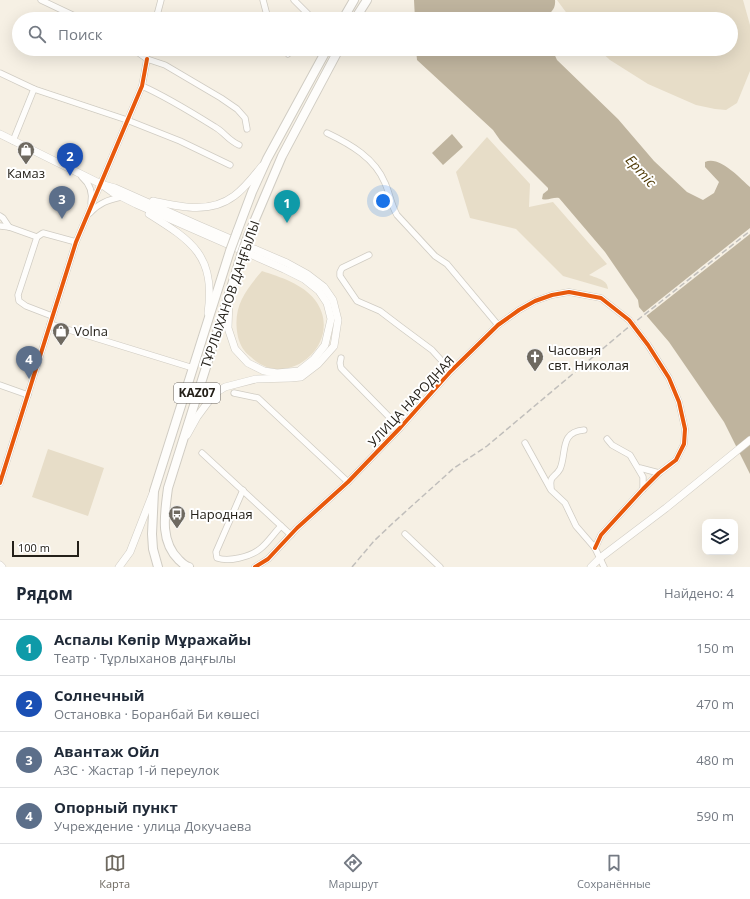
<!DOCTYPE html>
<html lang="ru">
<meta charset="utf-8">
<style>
:root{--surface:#fff;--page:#f2f2f3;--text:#1f2937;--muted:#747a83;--line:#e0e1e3;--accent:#6e6960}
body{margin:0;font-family:"Open Sans",sans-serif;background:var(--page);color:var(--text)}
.controls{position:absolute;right:12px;bottom:12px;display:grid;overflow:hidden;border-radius:8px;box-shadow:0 4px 16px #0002}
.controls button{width:36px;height:36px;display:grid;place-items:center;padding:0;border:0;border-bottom:1px solid var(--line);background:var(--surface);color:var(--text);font:20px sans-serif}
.scale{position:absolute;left:12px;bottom:10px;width:67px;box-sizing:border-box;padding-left:4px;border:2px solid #242019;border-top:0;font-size:11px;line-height:14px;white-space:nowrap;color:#242019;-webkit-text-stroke:3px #fff;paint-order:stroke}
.you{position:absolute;left:383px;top:201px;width:14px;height:14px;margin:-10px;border:3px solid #fff;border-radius:50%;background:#1a73e8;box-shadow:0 0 0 6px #1a73e833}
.badge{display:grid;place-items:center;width:26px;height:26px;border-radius:50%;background:var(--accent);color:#fff;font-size:13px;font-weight:700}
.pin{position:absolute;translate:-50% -33px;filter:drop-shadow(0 1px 2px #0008)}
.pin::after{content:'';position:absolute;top:21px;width:14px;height:12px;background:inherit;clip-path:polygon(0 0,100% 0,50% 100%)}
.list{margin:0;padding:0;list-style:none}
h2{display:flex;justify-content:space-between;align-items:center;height:52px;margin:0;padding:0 16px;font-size:17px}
h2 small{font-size:13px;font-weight:400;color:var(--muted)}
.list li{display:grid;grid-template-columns:26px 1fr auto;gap:12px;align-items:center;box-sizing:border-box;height:56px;padding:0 16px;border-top:1px solid var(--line)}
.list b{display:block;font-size:15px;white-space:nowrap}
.list p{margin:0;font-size:13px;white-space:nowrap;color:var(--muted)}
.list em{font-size:13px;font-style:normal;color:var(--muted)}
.icon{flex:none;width:22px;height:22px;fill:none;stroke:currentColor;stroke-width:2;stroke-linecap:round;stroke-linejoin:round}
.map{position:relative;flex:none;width:750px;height:567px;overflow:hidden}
.search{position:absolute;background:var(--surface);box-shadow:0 4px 16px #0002;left:12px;right:12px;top:12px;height:44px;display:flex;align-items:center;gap:10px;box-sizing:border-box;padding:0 14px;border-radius:22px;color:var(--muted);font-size:15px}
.sheet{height:276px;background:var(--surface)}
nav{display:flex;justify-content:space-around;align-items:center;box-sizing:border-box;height:56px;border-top:1px solid var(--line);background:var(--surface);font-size:11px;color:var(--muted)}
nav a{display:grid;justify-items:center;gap:2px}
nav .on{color:var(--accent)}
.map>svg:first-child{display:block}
.green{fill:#e7ddc8}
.water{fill:#bfb49e}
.pier{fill:#f6f0e4}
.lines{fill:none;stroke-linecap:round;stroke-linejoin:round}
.minor-casing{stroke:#d0ccc3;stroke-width:7}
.major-casing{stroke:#d0ccc3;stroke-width:8}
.highway-casing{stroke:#d0ccc3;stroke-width:10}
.minor{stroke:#fefdfb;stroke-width:5.5}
.major{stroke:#fefdfb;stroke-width:7}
.highway{stroke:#fefdfb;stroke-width:8}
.rail{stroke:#c0bebb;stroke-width:1.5;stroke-dasharray:6 3;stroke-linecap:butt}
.highway-bridge-casing{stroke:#d0ccc3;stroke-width:10;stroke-linecap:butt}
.highway-bridge{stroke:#fefdfb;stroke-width:8}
.cycleway-casing{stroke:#fff;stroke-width:6}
.cycleway{stroke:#e8590c;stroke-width:4}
.labels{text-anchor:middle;stroke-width:4;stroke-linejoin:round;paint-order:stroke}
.shield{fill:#fff;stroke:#66635e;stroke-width:1}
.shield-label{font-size:12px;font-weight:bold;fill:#242019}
.poi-label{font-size:13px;fill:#242019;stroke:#fff;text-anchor:start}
.street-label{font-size:13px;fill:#242019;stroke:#fff}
.water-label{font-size:14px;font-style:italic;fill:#503b06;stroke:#fff}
</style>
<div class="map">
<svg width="750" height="567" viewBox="0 0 750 567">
<rect width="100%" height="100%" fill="#f6f0e4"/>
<!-- green -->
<g class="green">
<polygon points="557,0 743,0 750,25 750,71 737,103 726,110 715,109 696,105 648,84 610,60 598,49 731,49 731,19 571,19"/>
<path d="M 487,137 L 530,184 L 529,207 L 553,202 L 607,264 L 589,275 C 597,278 608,280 608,289 L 563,276 L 516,229 L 470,218 L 456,172 Z"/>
<path d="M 262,271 C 280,277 303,284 315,300 C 346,341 288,393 251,357 C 244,352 240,345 238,337 C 232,308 244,292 262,271 Z"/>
<polygon points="48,449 104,468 88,516 32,497"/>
</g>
<!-- water -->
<g class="water">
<path d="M 414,0 L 555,0 C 556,10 550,12 546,19 L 415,19 Z"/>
<path d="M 416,49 L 552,49 L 557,60 L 618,119 L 654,161 L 687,192 L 703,200 L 714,193 L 719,182 L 705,167 L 705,162 C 719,155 740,178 750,187 L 750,474 L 724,422 L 669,342 L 639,307 L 638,300 L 605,252 L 559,198 C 553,197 548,201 542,199 L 543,194 L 548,190 L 548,188 L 500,140 L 493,130 L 417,60 Z"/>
<polygon points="452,134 463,147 443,165 432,153"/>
</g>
<!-- pier -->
<polygon class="pier" points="750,228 750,234 645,317 642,314"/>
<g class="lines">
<!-- minor casing -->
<g class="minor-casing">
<g id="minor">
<polyline points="41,0 81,19"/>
<polyline points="263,0 268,19"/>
<polyline points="294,0 313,19"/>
<polyline points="156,19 161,0"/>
<polyline points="133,49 147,59 165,65 221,98 237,109 245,118 247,129"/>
<polyline points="285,49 288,54"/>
<polyline points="0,73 34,89 127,120 180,141 230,165"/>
<path d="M 142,86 C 167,97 191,112 215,127 C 224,132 228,140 239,145"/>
<path d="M 327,133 C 350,144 375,158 385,183 C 390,194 391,205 397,215 L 435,256 L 447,264 L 498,325"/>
<polyline points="13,141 34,89"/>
<path d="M 82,177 C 90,184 93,192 91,203"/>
<path d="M 90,213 C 99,203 108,200 121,197"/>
<polyline points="0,216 3,218 9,227"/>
<polyline points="0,226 9,227 37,237"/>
<polyline points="369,255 342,268 340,272 340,276 357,301 380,311 401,327 432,350 451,371"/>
<polyline points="52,316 26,306 19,301 18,295 37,237 43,233 76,242"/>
<polyline points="50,324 193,368"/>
<polyline points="341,358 340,363 341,368 400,428"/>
<polyline points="0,385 28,395"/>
<polyline points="234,393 258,398 348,482"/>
<polyline points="607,439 612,445 630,455 643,477 643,489"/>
<polyline points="525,443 551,490 565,503 576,526 595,548 604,567"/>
<polyline points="202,453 291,535"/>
<polyline points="640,468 659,473"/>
<polyline points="0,483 76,242 142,86 147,59"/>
<path d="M 551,488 C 549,475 555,478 560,469 C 567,453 559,432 584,430"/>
<path d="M 243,490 L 216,552 L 217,558 C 229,562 250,557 260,549 C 268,543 274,533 281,526"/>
<polyline points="405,534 440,567"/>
<polyline points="255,567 268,559 297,528 348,482 400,428 451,371 498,325 519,310 535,301 552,295 569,292 601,298 629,320 648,345 669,378 679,402 685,429 684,444 676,460 659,473 643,489 601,535 595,548"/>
</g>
</g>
<!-- major casing -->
<g class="major-casing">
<g id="major">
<polyline points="0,134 101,184 112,192 136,204 284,269 304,279 319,291 327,303 331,319 325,345 314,359 299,371 277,373 264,371 248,363 235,349 228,328 229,300"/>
<polyline points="104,185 115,188 198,225 287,263 307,274 324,287 333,300 338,320 334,346 318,364 301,377 291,378 256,379 225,387 214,394 197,417 187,435"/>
<path d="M 153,201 C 181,207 210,214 234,196 C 245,188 254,176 262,166"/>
<path d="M 149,214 C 192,241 216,256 208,313"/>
<polyline points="0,565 2,567"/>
<polyline points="119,567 130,552 153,493"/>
<polyline points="591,567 600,558 666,508 750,440"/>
</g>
</g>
<!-- highway casing -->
<g class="highway-casing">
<g id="highway">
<polyline points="343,19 354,0"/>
<polyline points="355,19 367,0"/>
<polyline points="237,232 252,192 267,159 327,49"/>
<polyline points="248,236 282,156 339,49"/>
<polyline points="158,567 153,549 152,534 154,491 230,251"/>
<path d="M 189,567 C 185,566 182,563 179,560 C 159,541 165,512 168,488 L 241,256"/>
</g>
</g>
<!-- minor -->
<use href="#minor" class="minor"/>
<!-- major -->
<use href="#major" class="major"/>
<!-- highway -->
<use href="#highway" class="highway"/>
<!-- rail -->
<polyline class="rail" points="352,567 374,541 394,522 454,468 487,446 625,330 750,231"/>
<!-- highway-bridge casing -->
<g class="highway-bridge-casing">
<g id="highway-bridge">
<polyline points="230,251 237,232"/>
<polyline points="241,256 248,236"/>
</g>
</g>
<!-- highway-bridge -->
<use href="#highway-bridge" class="highway-bridge"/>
<!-- cycleway casing -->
<g class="cycleway-casing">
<g id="cycleway">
<polyline points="0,483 76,242 142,86 147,59"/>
<polyline points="255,567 268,559 297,528 348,482 400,428 451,371 498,325 519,310 535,301 552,295 569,292 601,298 629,320 648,345 669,378 679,402 685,429 684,444 676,460 659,473 643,489 601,535 595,548"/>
</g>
</g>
<!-- cycleway -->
<use href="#cycleway" class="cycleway"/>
</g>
<!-- icons -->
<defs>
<g id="shop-pin" transform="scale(0.9)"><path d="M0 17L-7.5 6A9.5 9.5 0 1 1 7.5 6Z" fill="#6e6960" stroke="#fff"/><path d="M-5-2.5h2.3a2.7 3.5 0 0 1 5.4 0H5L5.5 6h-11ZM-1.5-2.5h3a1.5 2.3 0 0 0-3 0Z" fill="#fff"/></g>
<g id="church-pin" transform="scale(0.9)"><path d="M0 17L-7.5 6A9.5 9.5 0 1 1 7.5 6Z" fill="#6e6960" stroke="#fff"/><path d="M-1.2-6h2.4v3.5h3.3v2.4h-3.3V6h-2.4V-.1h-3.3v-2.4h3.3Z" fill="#fff"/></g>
<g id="bus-pin" transform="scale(0.9)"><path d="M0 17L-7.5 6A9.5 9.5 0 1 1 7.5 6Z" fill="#6e6960" stroke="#fff"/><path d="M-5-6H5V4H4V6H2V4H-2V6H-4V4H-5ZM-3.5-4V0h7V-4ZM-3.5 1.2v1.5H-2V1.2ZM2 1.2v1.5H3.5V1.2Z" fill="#fff"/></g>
</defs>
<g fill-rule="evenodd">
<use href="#shop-pin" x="26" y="150"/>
<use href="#shop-pin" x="61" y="331"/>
<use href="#church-pin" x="535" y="357"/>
<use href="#bus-pin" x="177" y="514"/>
</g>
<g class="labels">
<!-- shield labels -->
<rect class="shield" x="174" y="383" width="46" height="20" rx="3"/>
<g class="shield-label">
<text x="197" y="397">KAZ07</text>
</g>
<!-- poi labels -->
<g class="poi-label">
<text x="26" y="178" text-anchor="middle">Камаз</text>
<text x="74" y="336">Volna</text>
<text x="548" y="355">Часовня<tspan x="548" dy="15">свт. Николая</tspan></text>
<text x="190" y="519">Народная</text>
</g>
<!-- street labels -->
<g class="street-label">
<text transform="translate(230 294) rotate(-71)" y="5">ТҰРЛЫХАНОВ ДАҢҒЫЛЫ</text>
<text transform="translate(411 401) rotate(-47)" y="5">УЛИЦА НАРОДНАЯ</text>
</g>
<!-- water labels -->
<g class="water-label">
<text transform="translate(641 171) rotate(48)" y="5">Ертіс</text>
</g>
</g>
</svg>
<div class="controls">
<button><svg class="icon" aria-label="layers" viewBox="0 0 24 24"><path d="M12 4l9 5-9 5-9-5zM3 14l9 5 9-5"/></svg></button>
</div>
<div class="scale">100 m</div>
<div class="you"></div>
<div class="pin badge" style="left:287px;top:223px;background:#0f9aa8">1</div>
<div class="pin badge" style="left:70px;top:176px;background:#1a4fb4">2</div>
<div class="pin badge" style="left:62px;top:219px;background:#5c6f8a">3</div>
<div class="pin badge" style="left:29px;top:379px;background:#5c6f8a">4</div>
<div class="search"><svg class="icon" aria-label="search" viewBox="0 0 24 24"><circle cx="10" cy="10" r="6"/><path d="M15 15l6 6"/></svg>Поиск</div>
</div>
<section class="sheet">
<h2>Рядом<small>Найдено: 4</small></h2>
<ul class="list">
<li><span class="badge" style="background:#0f9aa8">1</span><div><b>Аспалы Көпір Мұражайы</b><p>Театр · Тұрлыханов даңғылы</p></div><em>150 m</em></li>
<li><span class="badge" style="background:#1a4fb4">2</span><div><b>Солнечный</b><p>Остановка · Боранбай Би көшесі</p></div><em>470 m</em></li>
<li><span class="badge" style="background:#5c6f8a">3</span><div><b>Авантаж Ойл</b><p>АЗС · Жастар 1-й переулок</p></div><em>480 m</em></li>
<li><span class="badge" style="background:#5c6f8a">4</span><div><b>Опорный пункт</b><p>Учреждение · улица Докучаева</p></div><em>590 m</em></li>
</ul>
</section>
<nav>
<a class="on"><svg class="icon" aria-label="map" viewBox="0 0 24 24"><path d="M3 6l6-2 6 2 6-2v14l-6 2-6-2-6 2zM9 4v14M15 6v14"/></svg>Карта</a>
<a><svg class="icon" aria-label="directions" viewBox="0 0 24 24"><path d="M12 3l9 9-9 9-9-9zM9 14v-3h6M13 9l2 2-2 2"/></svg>Маршрут</a>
<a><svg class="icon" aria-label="saved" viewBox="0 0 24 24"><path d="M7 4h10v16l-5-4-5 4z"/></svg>Сохранённые</a>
</nav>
